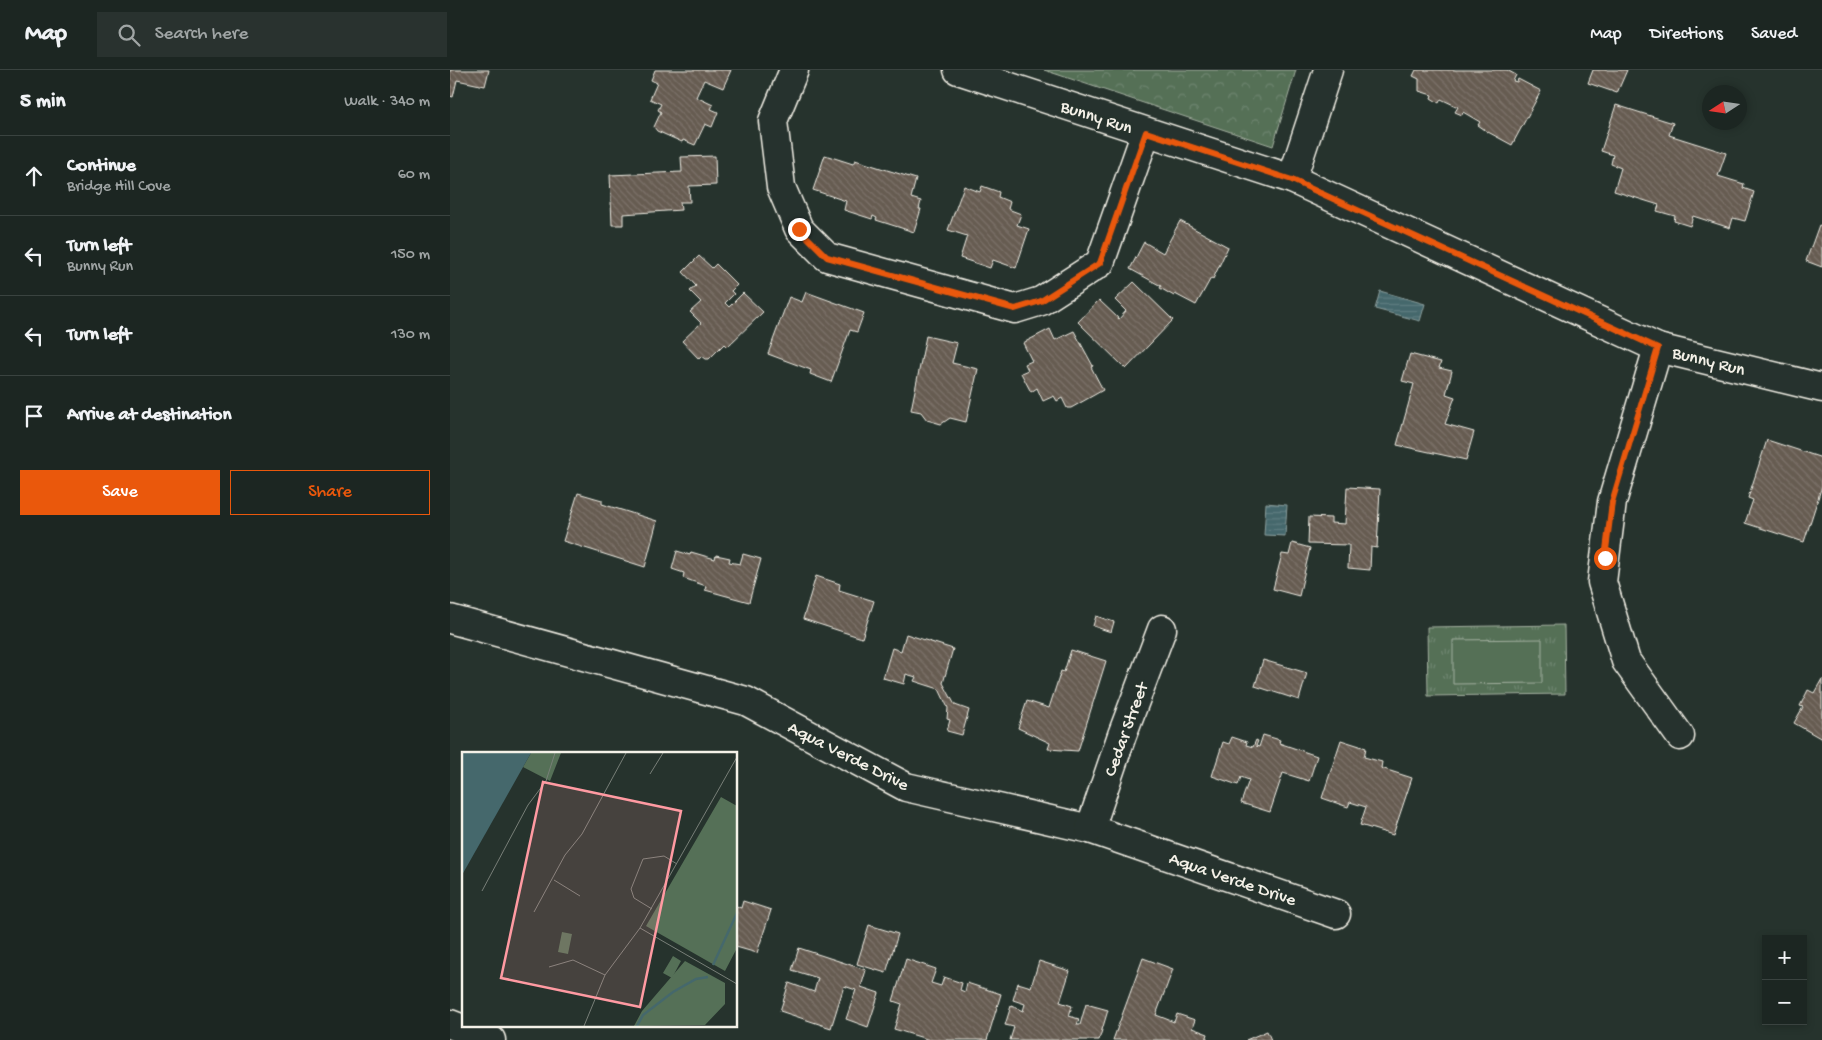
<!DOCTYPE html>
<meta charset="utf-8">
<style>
:root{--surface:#1c2622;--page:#29322f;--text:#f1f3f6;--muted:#a0a5a5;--line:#3a4340;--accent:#ea580c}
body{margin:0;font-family:"Gochi Hand",sans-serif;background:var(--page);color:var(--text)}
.controls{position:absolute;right:15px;bottom:15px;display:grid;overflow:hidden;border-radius:0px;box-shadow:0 2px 8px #0003}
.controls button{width:45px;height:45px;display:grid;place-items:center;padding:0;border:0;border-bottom:1px solid var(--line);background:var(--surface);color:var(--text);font:25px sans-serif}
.compass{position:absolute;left:1252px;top:15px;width:45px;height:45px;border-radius:50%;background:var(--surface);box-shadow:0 2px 8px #0003;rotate:258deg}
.stop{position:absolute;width:15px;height:15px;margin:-11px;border:4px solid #ea580c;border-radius:50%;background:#fff}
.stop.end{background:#ea580c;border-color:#fff;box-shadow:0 1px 5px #0008}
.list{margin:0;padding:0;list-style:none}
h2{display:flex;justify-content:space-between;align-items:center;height:65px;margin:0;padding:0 20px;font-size:21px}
h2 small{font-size:16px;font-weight:400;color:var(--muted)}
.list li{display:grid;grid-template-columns:32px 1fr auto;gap:15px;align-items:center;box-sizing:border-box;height:80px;padding:0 20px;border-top:1px solid var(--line)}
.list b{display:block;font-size:19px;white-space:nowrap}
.list p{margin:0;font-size:16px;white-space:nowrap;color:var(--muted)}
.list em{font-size:16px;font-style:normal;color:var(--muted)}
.actions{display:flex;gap:10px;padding:15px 20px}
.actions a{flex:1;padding:11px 0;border:1px solid var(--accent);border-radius:0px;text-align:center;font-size:18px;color:var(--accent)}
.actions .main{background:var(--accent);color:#fff}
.icon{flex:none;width:28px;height:28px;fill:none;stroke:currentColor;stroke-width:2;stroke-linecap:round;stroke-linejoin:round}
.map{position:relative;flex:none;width:1372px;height:970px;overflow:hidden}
header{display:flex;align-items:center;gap:30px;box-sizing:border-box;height:70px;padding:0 25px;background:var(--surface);border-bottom:1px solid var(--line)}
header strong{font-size:24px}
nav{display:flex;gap:28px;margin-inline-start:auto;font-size:18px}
.search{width:350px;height:45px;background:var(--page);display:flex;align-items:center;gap:12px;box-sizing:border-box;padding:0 18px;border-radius:0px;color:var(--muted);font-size:19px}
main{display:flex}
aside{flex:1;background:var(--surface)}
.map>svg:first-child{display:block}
.grass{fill:url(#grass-tufts);stroke:#a4b0a0}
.forest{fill:url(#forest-crowns);stroke:#a4b0a0}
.pitch{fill:#557057;stroke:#a4b0a0}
.water{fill:url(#water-rules);stroke:#8b9f9e}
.building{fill:url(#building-back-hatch);stroke:#f4f1e8}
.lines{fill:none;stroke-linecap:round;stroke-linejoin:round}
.minor-casing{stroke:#f4f1e8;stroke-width:31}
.minor{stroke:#26332d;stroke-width:28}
.route{stroke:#ea580c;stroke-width:6}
.labels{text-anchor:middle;stroke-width:5;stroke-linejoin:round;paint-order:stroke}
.street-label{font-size:18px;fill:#f4f1e8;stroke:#26332d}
.inset-river{fill:none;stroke:#45686c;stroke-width:2.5}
.inset-road{fill:none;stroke:#787f78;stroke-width:1}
.view{fill:#ff9aa2;fill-opacity:0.15;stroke:#ff9aa2;stroke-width:2.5}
.inset-edge{fill:none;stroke:#f4f1e8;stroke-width:2.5}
</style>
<header>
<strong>Map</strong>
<div class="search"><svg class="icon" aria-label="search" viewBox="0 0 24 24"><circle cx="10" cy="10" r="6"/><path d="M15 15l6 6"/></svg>Search here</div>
<nav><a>Map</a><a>Directions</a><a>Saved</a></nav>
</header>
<main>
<aside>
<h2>5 min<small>Walk · 340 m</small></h2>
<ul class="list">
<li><svg class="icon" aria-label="ahead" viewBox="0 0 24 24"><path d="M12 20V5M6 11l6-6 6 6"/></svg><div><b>Continue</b><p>Bridge Hill Cove</p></div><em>60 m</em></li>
<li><svg class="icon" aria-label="left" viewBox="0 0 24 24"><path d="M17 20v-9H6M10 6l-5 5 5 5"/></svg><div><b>Turn left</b><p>Bunny Run</p></div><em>150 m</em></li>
<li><svg class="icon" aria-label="left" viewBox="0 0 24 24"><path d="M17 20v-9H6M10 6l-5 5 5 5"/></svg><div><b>Turn left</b></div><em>130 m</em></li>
<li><svg class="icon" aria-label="arrive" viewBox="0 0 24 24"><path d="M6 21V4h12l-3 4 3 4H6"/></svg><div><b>Arrive at destination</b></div></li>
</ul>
<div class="actions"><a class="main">Save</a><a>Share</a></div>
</aside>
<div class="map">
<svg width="1372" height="970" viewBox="0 0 1372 970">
<defs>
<pattern id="grass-tufts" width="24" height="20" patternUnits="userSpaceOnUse" patternTransform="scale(1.25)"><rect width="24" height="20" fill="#557057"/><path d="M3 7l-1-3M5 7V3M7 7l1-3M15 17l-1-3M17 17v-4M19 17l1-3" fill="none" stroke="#6e856f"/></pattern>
<pattern id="forest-crowns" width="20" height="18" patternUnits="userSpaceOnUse" patternTransform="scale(1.25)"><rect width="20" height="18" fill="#557057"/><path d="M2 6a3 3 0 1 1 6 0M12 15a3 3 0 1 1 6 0" fill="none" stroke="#6e856f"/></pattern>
<pattern id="water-rules" width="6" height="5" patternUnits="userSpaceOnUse" patternTransform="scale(1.25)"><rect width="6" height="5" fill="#45686c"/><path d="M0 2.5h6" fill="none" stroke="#607e81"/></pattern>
<pattern id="building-back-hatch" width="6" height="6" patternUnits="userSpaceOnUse" patternTransform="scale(1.25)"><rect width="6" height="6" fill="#665b51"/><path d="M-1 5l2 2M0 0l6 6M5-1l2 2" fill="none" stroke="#7c736a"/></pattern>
</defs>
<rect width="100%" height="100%" fill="#26332d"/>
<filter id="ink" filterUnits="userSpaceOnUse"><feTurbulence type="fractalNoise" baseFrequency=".02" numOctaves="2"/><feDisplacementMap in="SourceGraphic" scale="10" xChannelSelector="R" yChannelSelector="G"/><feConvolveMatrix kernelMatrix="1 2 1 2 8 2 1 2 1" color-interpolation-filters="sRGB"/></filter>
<g filter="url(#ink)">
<!-- grass -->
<polygon class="grass" points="1114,555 1115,624 978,626 977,557"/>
<!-- forest -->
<polygon class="forest" points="594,0 846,0 823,76"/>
<!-- pitch -->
<polygon class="pitch" points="1092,569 1092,613 1003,614 1003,570"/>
<!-- water -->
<g class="water">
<polygon points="930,221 975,234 970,251 925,239"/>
<polygon points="816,433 837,435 835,466 814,465"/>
</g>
<!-- building -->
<g class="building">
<polygon points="0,0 39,0 35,16 7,10 3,27 0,26"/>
<polygon points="205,0 281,0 273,18 254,10 246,27 263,35 261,39 268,42 262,57 255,54 245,75 233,70 232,72 207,61 204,57 211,42 208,40 211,34 200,29 207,13 201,10"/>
<polygon points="966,0 1057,0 1066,5 1063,11 1067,12 1068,9 1091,21 1062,75 1038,62 1028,55 1030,52 1013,42 1012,45 1005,42 1008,37 991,29 989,33 981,28 982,25 969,21 969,9 963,6"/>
<polygon points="1143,0 1177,0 1167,23 1138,13"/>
<polygon points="1166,35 1223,53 1219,65 1276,83 1268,106 1294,114 1293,118 1304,122 1295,151 1283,148 1280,158 1243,146 1240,156 1224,151 1225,146 1207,141 1209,135 1164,121 1171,98 1161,94 1163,85 1151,81"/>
<polygon points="375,85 403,94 405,90 466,109 461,128 471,131 469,139 471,139 464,162 426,150 427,148 423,146 422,149 394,140 396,131 363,120"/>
<polygon points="265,86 266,115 239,116 240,132 230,132 231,140 173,144 173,155 162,155 160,105 232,102 231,87"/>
<polygon points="514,116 530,122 532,116 549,122 548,127 560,132 558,139 571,144 567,155 579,159 566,198 543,190 540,198 510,188 517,166 498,160"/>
<polygon points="730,151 778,177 763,209 761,208 746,235 725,224 724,226 710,218 711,216 680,199 694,172 713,183"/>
<polygon points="1369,155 1372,156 1372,197 1356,191"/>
<polygon points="249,186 262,198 266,194 287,215 281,221 284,224 275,233 279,237 293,223 313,242 277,277 274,274 259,289 256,289 252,286 249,289 232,271 251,253 240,242 251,232 240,221 246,216 233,202"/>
<polygon points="684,212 723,250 676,299 628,252 649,230 669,249 676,241 665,230"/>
<polygon points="356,222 414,243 407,262 400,260 381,312 360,304 361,300 318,284 339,227 352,232"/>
<polygon points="600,259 605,270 624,261 643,296 641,297 653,320 621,338 617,338 612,328 607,331 604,326 593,331 587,318 581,322 571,303 578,300 575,294 582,291 573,273"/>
<polygon points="476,266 507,273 502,293 528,299 516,352 500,348 491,354 477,350 471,342 461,340"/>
<polygon points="960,284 991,292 989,298 1002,301 996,324 1005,327 995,354 1024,362 1016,390 947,375 964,314 952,311"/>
<polygon points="1317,370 1372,388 1372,416 1354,472 1295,453 1303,430 1298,428"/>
<polygon points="897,417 930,419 927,478 921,477 920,500 898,498 899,475 858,474 859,447 881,448 881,453 895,454"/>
<polygon points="128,423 152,430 152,434 207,451 195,497 113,471"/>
<polygon points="842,473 860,478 849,526 823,519 832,484 839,485"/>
<polygon points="227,481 240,485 241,482 265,489 266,485 280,488 279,492 290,494 293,484 311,489 299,532 255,520 256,516 233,508 234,503 222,499"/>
<polygon points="366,506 390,514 389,520 424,531 412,568 353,549"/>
<polygon points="646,546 664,552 661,562 643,556"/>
<polygon points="456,564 503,579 493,613 505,635 519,640 512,665 497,661 500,650 497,649 498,638 489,619 464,611 466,607 456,604 454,614 433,608 442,578 451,581"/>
<polygon points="621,580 656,591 628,681 598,679 600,673 568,658 577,631 599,638 611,601 614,602"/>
<polygon points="813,590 857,603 849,630 805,616"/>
<polygon points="1372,609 1372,669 1344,653 1353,637 1350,636 1358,620 1364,623"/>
<polygon points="813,665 830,670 829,673 867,686 859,711 833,703 820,742 791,733 799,710 791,707 788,715 762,706 773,672 779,674 782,667 797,672 796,675 803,677 806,670 808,671 806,676 809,677"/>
<polygon points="891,670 916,678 914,687 932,692 931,698 962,708 943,765 910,755 916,737 900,732 898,737 872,728"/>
<polygon points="293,831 321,840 307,883 286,877 286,836 291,838"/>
<polygon points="419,855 448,864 436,903 407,894"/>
<polygon points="349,878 416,900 411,917 429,923 418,957 396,949 406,920 394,916 381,958 330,941 339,913 364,922 368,908 342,900"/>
<polygon points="693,888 723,899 706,945 724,952 727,944 745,950 742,958 758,964 756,970 663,970"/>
<polygon points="456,889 486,899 481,913 491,916 494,907 512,913 510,920 515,922 517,913 551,924 537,970 480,970 444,959 452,934 443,931"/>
<polygon points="589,891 620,901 610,932 622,936 619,946 629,949 627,955 630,955 636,934 658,940 649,970 560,970 564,957 555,955 561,936 573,941 575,934 563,930 568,913 581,917"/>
<polygon points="817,961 821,970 796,970"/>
</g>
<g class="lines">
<!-- minor casing -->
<g class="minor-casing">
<g id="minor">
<polyline points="344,0 323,51 331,117 349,159 377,187 565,239 591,231 650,193 696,62"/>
<polyline points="508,0 842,109 1208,278 1372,318"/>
<polyline points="842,109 878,0"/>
<polyline points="1208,278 1162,432 1152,512 1176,591 1230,666"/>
<polyline points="0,549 296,631 456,717 640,759 886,844"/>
<polyline points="640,759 672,665 712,559"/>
<polyline points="0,954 41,970"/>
</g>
</g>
<!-- minor -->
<use href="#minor" class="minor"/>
</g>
</g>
<g class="lines" filter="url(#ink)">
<!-- route -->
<polyline class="route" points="349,159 377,187 565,239 591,231 650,193 696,62 842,110 1208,278 1162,432 1155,488"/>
</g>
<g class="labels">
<!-- street labels -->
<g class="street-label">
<text transform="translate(647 46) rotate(18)" y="6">Bunny Run</text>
<text transform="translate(1259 290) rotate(14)" y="6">Bunny Run</text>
<text transform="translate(675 659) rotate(-70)" y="6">Cedar Street</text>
<text transform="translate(399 685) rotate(27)" y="6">Aqua Verde Drive</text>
<text transform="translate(783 808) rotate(19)" y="6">Aqua Verde Drive</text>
</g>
</g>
<!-- overview -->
<g transform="translate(12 682)">
<rect width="275" height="275" fill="#26332d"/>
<path d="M 100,180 L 110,182 L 106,202 L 96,200 ZM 211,204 L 219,209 L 210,226 L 201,221 Z" fill="#557057"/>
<path d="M 69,1 L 99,1 L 88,29 L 61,15 ZM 259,45 L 275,54 L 275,196 L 263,219 L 184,174 ZM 223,209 L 263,231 L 263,252 L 243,273 L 172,274 L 180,259 Z" fill="#557057"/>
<path d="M 0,1 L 69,1 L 0,123 Z" fill="#45686c"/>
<path class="inset-river" d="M 251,213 L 275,161M 175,274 L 181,263 L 211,240 L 234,227 L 246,225"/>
<path class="inset-road" d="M 188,22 L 201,1M 92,128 L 118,144M 20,139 L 66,53 L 84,29 L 93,1M 190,157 L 172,146 L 169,137 L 181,107 L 202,104 L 215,112M 72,160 L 103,103 L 120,82 L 164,1M 178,176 L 275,232M 87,215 L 111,208 L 143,223M 122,274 L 143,223 L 178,176 L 275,5"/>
<path class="view" d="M 81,30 L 219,59 L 178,255 L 39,226 Z"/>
<rect width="275" height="275" class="inset-edge"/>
</g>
</svg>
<div class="controls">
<button>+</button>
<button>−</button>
</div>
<svg class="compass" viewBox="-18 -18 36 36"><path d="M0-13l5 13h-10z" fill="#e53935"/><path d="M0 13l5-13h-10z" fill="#a0a5a5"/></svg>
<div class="stop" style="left:1155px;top:488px"></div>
<div class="stop end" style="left:349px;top:159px"></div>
</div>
</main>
